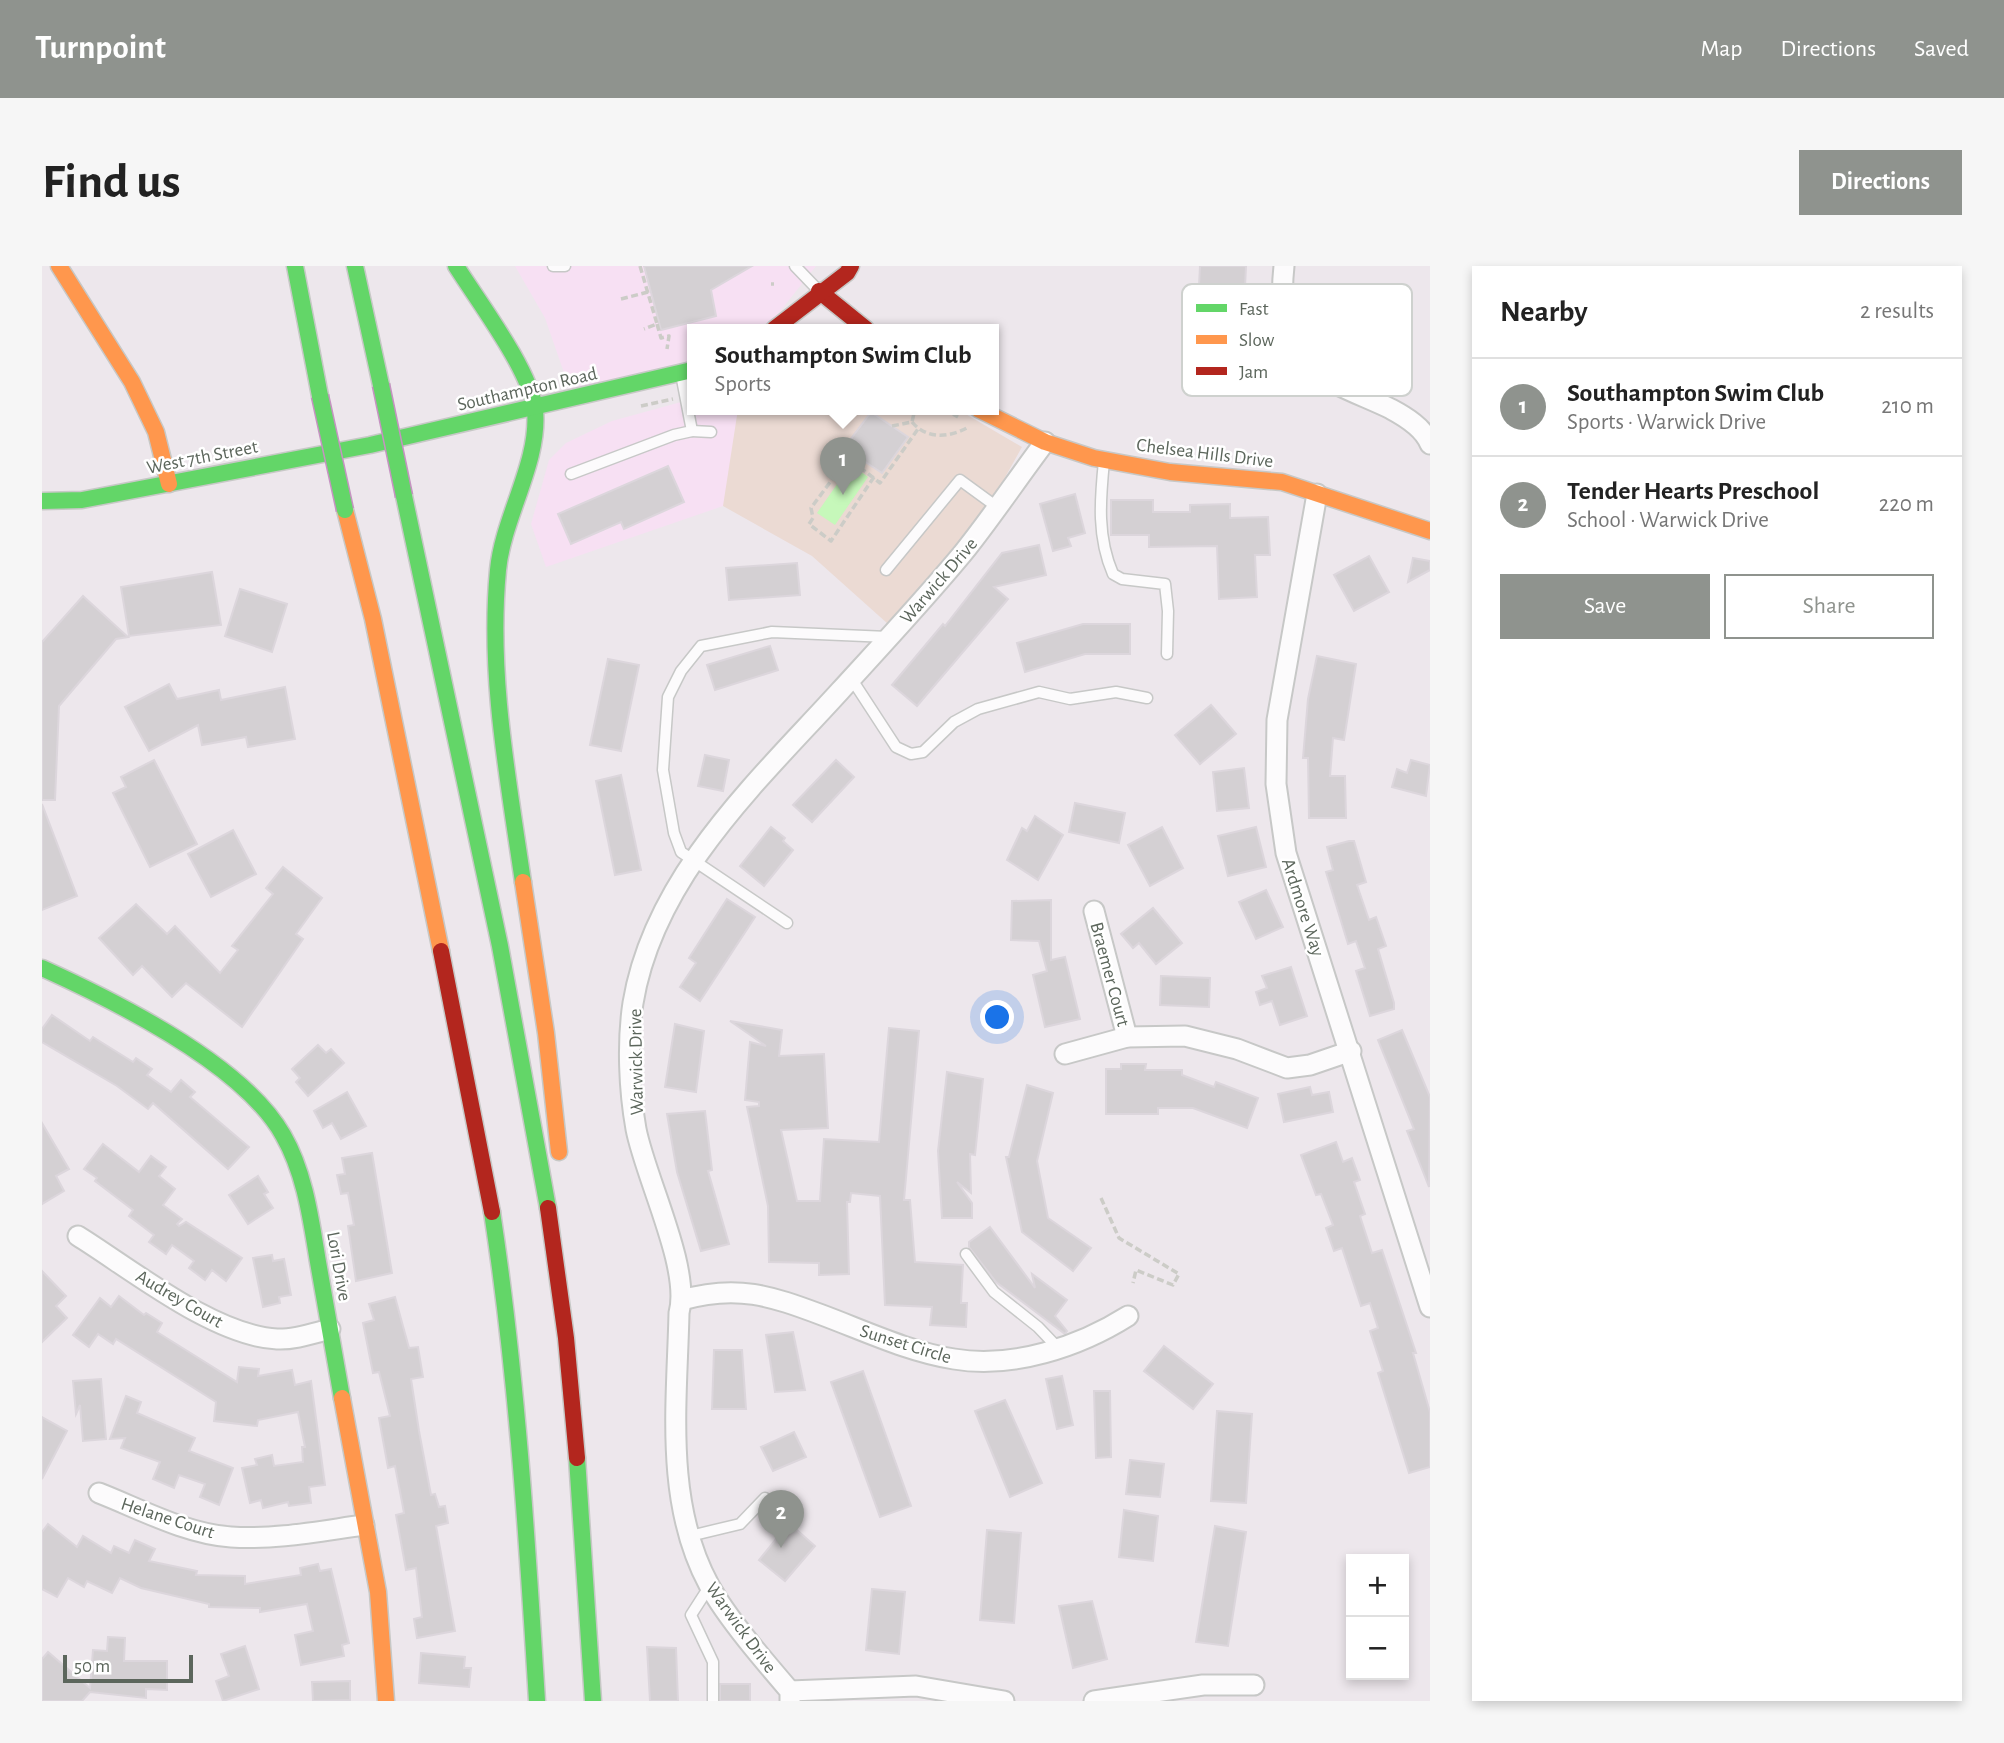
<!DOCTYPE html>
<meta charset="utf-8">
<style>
:root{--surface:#fff;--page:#f6f6f6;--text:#222;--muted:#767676;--line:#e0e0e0;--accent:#8f938e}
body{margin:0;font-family:"Alegreya Sans",sans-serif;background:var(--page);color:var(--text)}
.controls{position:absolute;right:21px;bottom:21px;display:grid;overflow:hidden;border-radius:0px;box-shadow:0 4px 10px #0003}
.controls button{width:63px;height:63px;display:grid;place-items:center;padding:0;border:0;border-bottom:2px solid var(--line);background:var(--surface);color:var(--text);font:35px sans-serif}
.scale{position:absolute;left:21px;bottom:18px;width:130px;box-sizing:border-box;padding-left:7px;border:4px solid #5c665c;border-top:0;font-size:19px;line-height:24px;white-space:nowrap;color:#5c665c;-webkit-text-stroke:5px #fff;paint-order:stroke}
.you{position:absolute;left:956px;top:752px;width:24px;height:24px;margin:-18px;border:5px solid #fff;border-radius:50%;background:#1a73e8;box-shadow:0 0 0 10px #1a73e833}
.badge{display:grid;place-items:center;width:46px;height:46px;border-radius:50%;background:var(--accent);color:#fff;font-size:23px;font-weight:700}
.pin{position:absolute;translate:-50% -58px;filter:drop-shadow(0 2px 4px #0008)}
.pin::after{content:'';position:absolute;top:37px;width:24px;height:21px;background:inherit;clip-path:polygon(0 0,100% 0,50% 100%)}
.popup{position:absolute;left:645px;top:58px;width:312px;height:91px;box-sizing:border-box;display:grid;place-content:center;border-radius:0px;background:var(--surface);filter:drop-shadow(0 2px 5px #0005);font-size:23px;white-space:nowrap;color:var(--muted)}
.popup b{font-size:26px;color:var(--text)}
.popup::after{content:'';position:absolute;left:50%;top:100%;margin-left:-14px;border:14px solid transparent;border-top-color:var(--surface)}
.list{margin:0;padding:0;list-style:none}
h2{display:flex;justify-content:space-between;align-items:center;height:91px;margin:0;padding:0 28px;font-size:30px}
h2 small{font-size:23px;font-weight:400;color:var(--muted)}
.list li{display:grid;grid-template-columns:46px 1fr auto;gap:21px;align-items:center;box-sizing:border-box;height:98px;padding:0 28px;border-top:2px solid var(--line)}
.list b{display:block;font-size:26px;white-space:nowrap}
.list p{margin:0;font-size:23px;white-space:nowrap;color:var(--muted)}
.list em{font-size:23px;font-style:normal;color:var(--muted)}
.actions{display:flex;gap:14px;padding:21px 28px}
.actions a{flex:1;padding:16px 0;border:2px solid var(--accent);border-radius:0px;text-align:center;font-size:24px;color:var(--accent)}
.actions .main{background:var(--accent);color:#fff}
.map{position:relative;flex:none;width:1388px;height:1435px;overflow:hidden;border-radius:0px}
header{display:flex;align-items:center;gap:42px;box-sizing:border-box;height:98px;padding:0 35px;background:var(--accent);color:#fff}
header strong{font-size:33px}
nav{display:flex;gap:38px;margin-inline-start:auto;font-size:24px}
.intro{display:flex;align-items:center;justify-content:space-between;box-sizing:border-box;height:168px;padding:0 42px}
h1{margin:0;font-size:49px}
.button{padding:18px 32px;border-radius:0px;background:var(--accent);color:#fff;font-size:24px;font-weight:700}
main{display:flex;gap:42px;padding:0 42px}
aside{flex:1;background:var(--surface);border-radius:0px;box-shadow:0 4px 10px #0003}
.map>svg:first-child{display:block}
.commercial{fill:#f7e0f3}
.green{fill:#ebdad3}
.water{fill:#c6f8ba}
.building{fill:#d4d0d3;stroke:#dcd6dc;stroke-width:2}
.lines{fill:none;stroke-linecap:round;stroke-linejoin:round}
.lane-casing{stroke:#c7c8c7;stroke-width:13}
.street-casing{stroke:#c7c8c7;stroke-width:23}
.fast-casing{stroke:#c7c8c6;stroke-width:19}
.slow-casing{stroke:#c7c8c6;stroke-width:19}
.jam-casing{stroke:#c7c8c6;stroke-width:19}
.path{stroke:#ccccc7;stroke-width:3.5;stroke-dasharray:7 3.5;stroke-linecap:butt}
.lane{stroke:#fcfbfc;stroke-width:10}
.street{stroke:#fcfbfc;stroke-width:19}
.fast{stroke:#63d668;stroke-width:16}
.slow{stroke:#ff974d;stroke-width:16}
.jam{stroke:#b3261e;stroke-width:16}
.fast-bridge-casing{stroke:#c593c1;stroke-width:19;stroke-linecap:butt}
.fast-bridge{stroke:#63d668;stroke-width:16}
.labels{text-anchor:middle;stroke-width:5;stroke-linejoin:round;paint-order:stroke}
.street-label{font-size:19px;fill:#5c665c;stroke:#fff}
.key{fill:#fff;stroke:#ced1ce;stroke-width:2}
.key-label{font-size:19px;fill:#5c665c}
</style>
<header>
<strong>Turnpoint</strong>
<nav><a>Map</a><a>Directions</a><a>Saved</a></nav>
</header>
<div class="intro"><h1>Find us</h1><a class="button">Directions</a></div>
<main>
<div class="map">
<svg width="1388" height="1435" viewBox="0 0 1388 1435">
<rect width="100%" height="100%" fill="#ede7ec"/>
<!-- commercial -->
<g class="commercial">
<polygon points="473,0 774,0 732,53 712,63 650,63 650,94 528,124 503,52"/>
<polygon points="650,133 650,143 696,143 684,239 504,301 489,258 507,194 524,177 570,155"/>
</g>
<!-- green -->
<polygon class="green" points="696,143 915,143 980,181 943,247 846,358 770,290 681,240"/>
<!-- water -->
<polygon class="water" points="809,198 826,211 793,259 775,247"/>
<!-- building -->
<g class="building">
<polygon points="602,0 710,0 669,24 674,50 619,64"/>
<polygon points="1158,0 1204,0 1202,43 1186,42 1186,51 1149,48 1151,19 1157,20"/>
<polygon points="829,146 866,171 840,207 802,182"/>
<polygon points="626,200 642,236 582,263 579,256 529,278 516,248"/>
<polygon points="1033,228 1043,267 1026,272 1029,280 1011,285 998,238"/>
<polygon points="1069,234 1111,234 1111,246 1148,246 1148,239 1188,238 1188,252 1226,251 1228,289 1213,289 1215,331 1177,333 1175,280 1107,281 1107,269 1069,269"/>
<polygon points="997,279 1004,309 952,321 966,333 875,440 850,419 901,358 903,360 960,287"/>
<polygon points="1327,290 1347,326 1312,345 1292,309"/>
<polygon points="1371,292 1388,295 1388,304 1366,316"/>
<polygon points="755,297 758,329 687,334 684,302"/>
<polygon points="170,306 179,359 87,370 79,321"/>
<polygon points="198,323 245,338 230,386 183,370"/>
<polygon points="41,330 86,371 74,373 17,440 13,534 0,534 0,376"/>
<polygon points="1041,358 1088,358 1088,388 1043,388 983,406 975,377"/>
<polygon points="728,380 736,404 673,424 665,399"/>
<polygon points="1275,390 1314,398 1302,474 1291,472 1288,510 1303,510 1304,552 1267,552 1266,492 1261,492 1266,433"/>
<polygon points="566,393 597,399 579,485 548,479"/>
<polygon points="127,418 135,433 177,424 179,434 243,421 253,473 206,481 204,471 160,479 156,459 107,485 83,441"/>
<polygon points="1169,439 1194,468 1158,498 1133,469"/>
<polygon points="663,489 687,494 681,525 656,520"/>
<polygon points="112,494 155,578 108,601 71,527 84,521 79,511"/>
<polygon points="794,494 812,511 770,556 751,539"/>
<polygon points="1369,494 1388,499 1384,530 1350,521 1355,503 1365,507"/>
<polygon points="1202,502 1207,542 1175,545 1171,506"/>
<polygon points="579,509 599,604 573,609 554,515"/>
<polygon points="1033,537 1083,547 1077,577 1027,566"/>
<polygon points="0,538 35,630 0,644"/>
<polygon points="993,550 1021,569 996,614 965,594 980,562 985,565"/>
<polygon points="729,561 743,572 741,575 751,584 722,620 698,600"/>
<polygon points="1120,561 1141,602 1108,620 1086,579"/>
<polygon points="1214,561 1224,601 1186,610 1176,570"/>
<polygon points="191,564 214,608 169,631 146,588"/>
<polygon points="1307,575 1312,575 1324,616 1315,619 1327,654 1334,651 1344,680 1336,683 1352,737 1352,743 1328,750 1314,705 1323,702 1314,675 1306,678 1284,606 1291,604 1285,581"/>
<polygon points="241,601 280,632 254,668 261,673 200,761 144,717 130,731 100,700 91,709 57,672 94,638 125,668 133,660 178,707 196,684 190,680 231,628 224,622"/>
<polygon points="1224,624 1241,661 1214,673 1197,636"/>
<polygon points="685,633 713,651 658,735 638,721 654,697 647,692"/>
<polygon points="1009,634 1009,694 1023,691 1038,753 1003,761 991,709 1005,705 997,675 969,674 970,635"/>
<polygon points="1111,642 1140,677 1114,698 1097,677 1091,682 1079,668"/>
<polygon points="1249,701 1265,750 1238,759 1230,735 1218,739 1214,726 1225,722 1220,710"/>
<polygon points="1119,710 1168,712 1167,741 1118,739"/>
<polygon points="10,749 48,775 51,771 91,796 94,792 110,803 105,809 129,826 139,814 153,826 148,831 207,881 186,903 111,837 106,843 75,820 0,776 0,763"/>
<polygon points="688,755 740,764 737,790 782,788 786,862 739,864 755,935 778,935 782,873 837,876 847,762 877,765 862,934 868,934 873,996 921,999 919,1037 925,1037 924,1061 888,1059 890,1041 843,1039 838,930 809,927 808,936 805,936 807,1008 777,1009 777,997 727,996 726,940 705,841 717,840 717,836 703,834 708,776 724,780"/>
<polygon points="633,758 662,765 654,826 623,821"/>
<polygon points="1360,764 1388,831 1387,921 1365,865 1372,863 1336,774"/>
<polygon points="276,779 284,787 289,783 302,797 266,830 254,816 258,812 250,803"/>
<polygon points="1079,798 1104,798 1103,804 1140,804 1140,809 1172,821 1174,816 1216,832 1205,862 1151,842 1116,842 1116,848 1064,848 1064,803 1079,803"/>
<polygon points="905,806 941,813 933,889 928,888 929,927 915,916 930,937 930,952 900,952 896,885"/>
<polygon points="985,819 1011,827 995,895 1006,952 1049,982 1031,1005 980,966 964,891 967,891"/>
<polygon points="1268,821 1270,829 1287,826 1291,846 1242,856 1236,828"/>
<polygon points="305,826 324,860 299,873 290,857 281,862 272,845"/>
<polygon points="663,845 670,904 666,905 687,978 659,985 635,906 625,848"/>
<polygon points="0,857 27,903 14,910 22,925 0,938"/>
<polygon points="1294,876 1301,896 1310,892 1318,914 1312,916 1323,948 1318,950 1330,987 1340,984 1374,1087 1371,1087 1388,1146 1388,1201 1367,1207 1336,1107 1341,1105 1328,1065 1336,1062 1328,1037 1319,1040 1300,982 1292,985 1284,962 1291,959 1279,928 1274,929 1259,889"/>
<polygon points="61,878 97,906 109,890 124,901 117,910 133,923 121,939 140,953 135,958 137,960 144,956 200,992 184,1015 170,1004 163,1014 147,1002 152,995 130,979 124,988 107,976 112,969 87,950 91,944 53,915 55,912 42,903"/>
<polygon points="330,887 350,1007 314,1015 306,960 312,959 306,927 299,928 295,909 303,908 300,892"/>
<polygon points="216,910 226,926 222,928 231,942 206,958 187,929"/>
<polygon points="948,961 993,1022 990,1008 1025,1034 1013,1050 1025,1065 1023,1068 954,1016 927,981 927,976"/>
<polygon points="230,989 231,995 242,993 249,1029 237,1031 238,1037 221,1041 211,992"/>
<polygon points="0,1005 24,1030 14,1040 25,1052 0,1076"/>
<polygon points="77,1030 102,1049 104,1047 120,1057 115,1066 195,1116 197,1101 217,1103 216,1110 250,1104 253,1119 269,1115 283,1219 267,1221 269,1237 247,1240 246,1236 221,1242 219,1234 208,1237 200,1202 215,1199 213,1193 230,1189 232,1200 261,1196 260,1181 263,1181 256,1146 216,1154 215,1160 172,1155 174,1136 74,1073 71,1078 56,1068 47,1081 31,1069 58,1032 69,1041"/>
<polygon points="353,1031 367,1082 376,1081 381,1111 369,1113 377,1165 389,1229 393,1228 397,1241 403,1240 406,1257 394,1260 413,1365 375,1372 372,1353 380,1351 374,1302 364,1304 354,1249 362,1247 360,1236 353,1200 346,1202 337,1152 348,1150 337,1106 331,1107 321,1057 332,1054 327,1038"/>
<polygon points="751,1066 763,1124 733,1126 724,1069"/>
<polygon points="1122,1080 1171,1118 1151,1143 1102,1105"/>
<polygon points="672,1084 700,1084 704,1143 670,1143"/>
<polygon points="821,1105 869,1240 838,1251 789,1116"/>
<polygon points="1020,1110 1031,1159 1015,1163 1004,1113"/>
<polygon points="59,1113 64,1173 41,1175 38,1139 34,1148 31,1115"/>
<polygon points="1052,1125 1068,1125 1069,1191 1054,1192"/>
<polygon points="84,1130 99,1136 95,1147 153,1172 147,1185 191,1202 177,1239 158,1231 163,1218 137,1209 132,1222 111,1213 118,1196 79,1182 83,1172 68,1173"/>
<polygon points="963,1134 1000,1217 968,1231 933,1145"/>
<polygon points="1175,1145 1210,1148 1204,1237 1169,1235"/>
<polygon points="0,1151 25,1165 0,1213"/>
<polygon points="752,1166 764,1191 731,1205 719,1181"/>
<polygon points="1088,1194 1122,1198 1118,1231 1084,1228"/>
<polygon points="1082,1244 1116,1250 1111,1295 1077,1291"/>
<polygon points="747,1257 773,1280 743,1315 717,1294"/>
<polygon points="6,1258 35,1281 41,1270 69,1287 72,1280 87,1287 93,1274 113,1283 107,1295 155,1305 154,1309 203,1310 203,1318 259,1309 258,1302 276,1298 278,1305 289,1303 307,1377 300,1379 302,1390 259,1399 253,1369 271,1365 265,1338 218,1346 218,1342 167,1341 167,1338 99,1322 78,1312 70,1327 45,1315 42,1321 26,1312 15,1331 0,1323 0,1266"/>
<polygon points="1173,1260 1204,1266 1186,1380 1154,1376"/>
<polygon points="945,1264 979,1267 972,1357 938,1354"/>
<polygon points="830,1323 863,1326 857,1388 824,1384"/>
<polygon points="1050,1335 1065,1393 1031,1402 1017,1340"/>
<polygon points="66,1371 83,1372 82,1395 125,1395 125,1424 104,1423 104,1432 48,1426 40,1435 0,1435 0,1393 6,1386 48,1422 51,1384 65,1385"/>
<polygon points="203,1380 217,1423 181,1435 174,1415 187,1410 179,1388"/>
<polygon points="605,1381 634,1382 636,1435 608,1435"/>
<polygon points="379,1387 423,1391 422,1402 429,1402 427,1421 377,1417"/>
<polygon points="308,1415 308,1434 271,1435 270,1416"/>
<rect x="678" y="1418" width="30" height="17"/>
</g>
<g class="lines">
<!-- lane casing -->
<g class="lane-casing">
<g id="lane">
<polyline points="511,0 523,0"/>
<polyline points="753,0 777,25"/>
<polyline points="650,165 669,166"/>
<path d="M 1062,195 C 1058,235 1055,271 1071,308 L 1080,313 L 1123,318 L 1126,345 L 1125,388"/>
<polyline points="529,208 632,169 650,165 639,108"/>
<polyline points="844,304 918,214 955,241"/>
<polyline points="809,412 854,481 869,488 881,486 912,456 936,443 997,426 1028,433 1074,426 1105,432"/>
<polyline points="745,657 639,586 632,567 621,504 626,431 639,405 659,380 730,366 846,371"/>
<polyline points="924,988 952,1026 996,1061 1016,1082"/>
<polyline points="648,1270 698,1258 723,1232"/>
<polyline points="667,1321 649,1349 671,1396 671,1435"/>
</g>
</g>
<!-- street casing -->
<g class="street-casing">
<g id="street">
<path d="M 1242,0 C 1238,36 1241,79 1271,105 C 1288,118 1329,133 1349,143 C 1364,151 1382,162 1388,178"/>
<polyline points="1275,228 1235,454 1234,518 1244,587 1388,1041"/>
<polyline points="1052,645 1085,771"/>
<polyline points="1023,788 1085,771 1143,770 1195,783 1245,802 1268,799 1309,785"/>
<path d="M 36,970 C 89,1003 172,1070 235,1073 C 252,1074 272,1067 288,1063"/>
<path d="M 640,1034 C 695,1018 729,1030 780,1049 C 823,1065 867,1086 912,1093 C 970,1103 1037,1081 1086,1050"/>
<path d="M 57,1227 C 98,1243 144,1268 189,1271 C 234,1274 278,1265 322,1259"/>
<polyline points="748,1425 874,1420 962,1435"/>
<path d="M 748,1435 L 748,1425 C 723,1396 685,1352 667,1319 C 622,1236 635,1137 637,1047 C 649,1002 603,911 594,863 C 587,824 585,776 591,737 C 612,610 716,515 798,425 C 840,379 882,334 921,287 C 950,251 975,213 1003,176"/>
<polyline points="1052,1435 1161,1419 1212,1419"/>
</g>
</g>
<!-- fast casing -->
<g class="fast-casing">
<g id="fast">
<polyline points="253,0 278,130"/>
<polyline points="313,0 339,119"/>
<path d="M 414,0 C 436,35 489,105 493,144 C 498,196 461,251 456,304 C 446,409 466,512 481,616"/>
<polyline points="362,230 458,680 506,942"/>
<polyline points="0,235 40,234 328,179 650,104"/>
<path d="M 0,702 C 73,735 201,798 241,869 C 263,907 269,954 276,996 C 284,1042 292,1087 300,1132"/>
<path d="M 450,946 C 475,1109 485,1271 495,1435"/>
<polyline points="535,1192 551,1435"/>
</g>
</g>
<!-- slow casing -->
<g class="slow-casing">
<g id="slow">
<polyline points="17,0 90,116 114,166 127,218"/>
<polyline points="936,143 1003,176 1052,192 1128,206 1240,216 1388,265"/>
<polyline points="303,244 331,353 399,685"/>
<polyline points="481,616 504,767 517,886"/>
<polyline points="300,1132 336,1326 344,1435"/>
</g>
</g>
<!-- jam casing -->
<g class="jam-casing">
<g id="jam">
<polyline points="777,25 824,63"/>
<polyline points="732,63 805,7 809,0"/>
<polyline points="399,685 450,946"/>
<polyline points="506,942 524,1072 535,1192"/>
</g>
</g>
<!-- path -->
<g class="path">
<polyline points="598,0 615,58 602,63"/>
<polyline points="729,18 732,18"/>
<polyline points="579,33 606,26"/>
<polyline points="615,58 619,72 627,70 625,83"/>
<polyline points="599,140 631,133"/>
<polyline points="902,143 916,151"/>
<path d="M 870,156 C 884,173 906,172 925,162"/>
<polyline points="850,160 870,156 873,143"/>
<polyline points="832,211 789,275 767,258 771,252 769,242 806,192 838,217 876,163"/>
<polyline points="1059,932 1077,972 1137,1008 1131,1019 1094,1004 1091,1017"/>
</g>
<!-- lane -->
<use href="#lane" class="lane"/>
<!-- street -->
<use href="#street" class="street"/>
<!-- fast -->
<use href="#fast" class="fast"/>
<!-- slow -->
<use href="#slow" class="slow"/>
<!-- jam -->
<use href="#jam" class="jam"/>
<!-- fast-bridge casing -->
<g class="fast-bridge-casing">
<g id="fast-bridge">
<polyline points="339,119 362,230"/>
<polyline points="278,130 303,244"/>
</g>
</g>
<!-- fast-bridge -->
<use href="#fast-bridge" class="fast-bridge"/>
</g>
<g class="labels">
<!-- street labels -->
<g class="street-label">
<text transform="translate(485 122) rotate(-13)" y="7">Southampton Road</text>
<text transform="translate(1163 186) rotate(7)" y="7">Chelsea Hills Drive</text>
<text transform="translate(160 190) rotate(-11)" y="7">West 7th Street</text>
<text transform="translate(896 314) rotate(-49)" y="7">Warwick Drive</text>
<text transform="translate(1262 641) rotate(72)" y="7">Ardmore Way</text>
<text transform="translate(1069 708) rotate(75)" y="7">Braemer Court</text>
<text transform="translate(593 796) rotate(-91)" y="7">Warwick Drive</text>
<text transform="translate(298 1000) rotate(80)" y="7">Lori Drive</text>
<text transform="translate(138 1032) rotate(30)" y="7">Audrey Court</text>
<text transform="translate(864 1077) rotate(17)" y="7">Sunset Circle</text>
<text transform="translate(126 1251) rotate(18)" y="7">Helane Court</text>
<text transform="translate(700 1361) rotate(54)" y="7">Warwick Drive</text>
</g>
</g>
<!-- legend -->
<rect x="1140" y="18" width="230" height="112" rx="10" class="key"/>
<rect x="1154" y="38" width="31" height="8" fill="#63d668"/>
<rect x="1154" y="69" width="31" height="9" fill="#ff974d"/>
<rect x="1154" y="101" width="31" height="8" fill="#b3261e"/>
<g class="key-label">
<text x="1197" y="49">Fast</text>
<text x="1197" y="80">Slow</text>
<text x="1197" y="112">Jam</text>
</g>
</svg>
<div class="controls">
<button>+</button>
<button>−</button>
</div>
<div class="scale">50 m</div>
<div class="you"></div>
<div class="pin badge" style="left:801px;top:229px">1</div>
<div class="popup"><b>Southampton Swim Club</b>Sports</div>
<div class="pin badge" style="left:739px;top:1282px">2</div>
</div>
<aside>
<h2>Nearby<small>2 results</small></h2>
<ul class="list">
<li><span class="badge">1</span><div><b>Southampton Swim Club</b><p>Sports · Warwick Drive</p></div><em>210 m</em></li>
<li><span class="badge">2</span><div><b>Tender Hearts Preschool</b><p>School · Warwick Drive</p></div><em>220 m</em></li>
</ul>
<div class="actions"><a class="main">Save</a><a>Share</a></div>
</aside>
</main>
